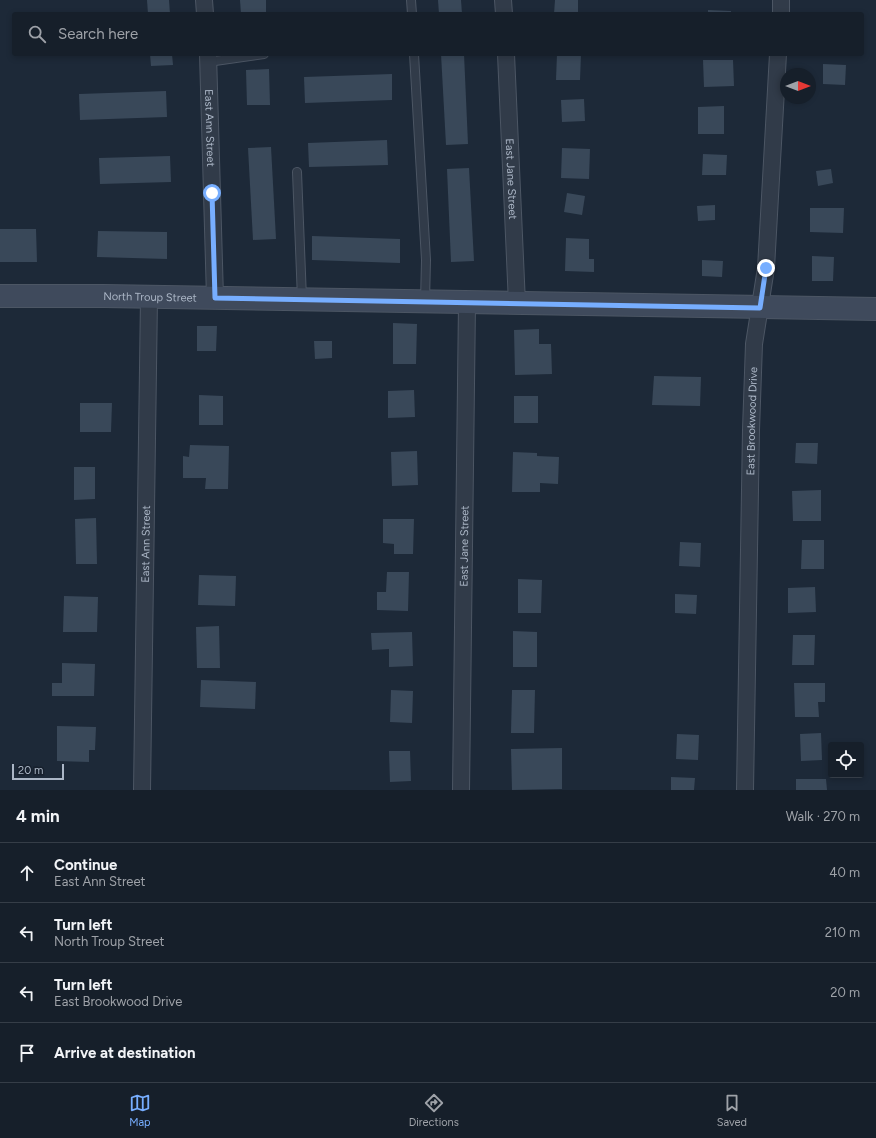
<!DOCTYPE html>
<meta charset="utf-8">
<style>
:root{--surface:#161f2a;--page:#1f2732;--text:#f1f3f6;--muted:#9ea2a8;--line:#353d47;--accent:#77aeff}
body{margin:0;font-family:Figtree,sans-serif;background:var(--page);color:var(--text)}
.controls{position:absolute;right:12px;bottom:12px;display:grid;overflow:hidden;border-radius:4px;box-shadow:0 2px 6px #0003}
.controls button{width:36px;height:36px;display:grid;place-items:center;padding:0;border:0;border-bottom:1px solid var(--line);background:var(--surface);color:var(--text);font:20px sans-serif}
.compass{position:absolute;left:780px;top:68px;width:36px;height:36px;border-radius:50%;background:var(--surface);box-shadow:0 2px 6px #0003;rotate:90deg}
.scale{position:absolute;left:12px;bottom:10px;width:52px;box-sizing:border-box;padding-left:4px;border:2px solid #abb6c6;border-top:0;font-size:11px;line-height:14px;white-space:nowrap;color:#abb6c6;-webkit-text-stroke:3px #17202d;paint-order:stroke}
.stop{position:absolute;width:12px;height:12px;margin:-9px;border:3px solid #77aeff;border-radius:50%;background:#fff}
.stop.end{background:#77aeff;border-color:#fff;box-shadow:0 1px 4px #0008}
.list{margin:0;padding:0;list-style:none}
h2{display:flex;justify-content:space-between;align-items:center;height:52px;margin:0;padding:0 16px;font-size:17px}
h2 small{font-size:13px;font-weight:400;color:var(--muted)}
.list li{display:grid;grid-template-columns:26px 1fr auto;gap:12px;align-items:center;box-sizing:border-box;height:60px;padding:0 16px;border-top:1px solid var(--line)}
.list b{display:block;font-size:15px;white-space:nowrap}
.list p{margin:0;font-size:13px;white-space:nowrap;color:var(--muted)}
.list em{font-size:13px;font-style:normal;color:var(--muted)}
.icon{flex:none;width:22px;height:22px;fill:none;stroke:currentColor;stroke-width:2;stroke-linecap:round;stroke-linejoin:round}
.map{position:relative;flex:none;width:876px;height:790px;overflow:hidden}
.search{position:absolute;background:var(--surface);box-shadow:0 2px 6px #0003;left:12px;right:12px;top:12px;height:44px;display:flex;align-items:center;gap:10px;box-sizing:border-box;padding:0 14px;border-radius:4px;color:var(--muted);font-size:15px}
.sheet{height:292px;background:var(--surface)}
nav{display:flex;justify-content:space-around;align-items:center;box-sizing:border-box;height:56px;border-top:1px solid var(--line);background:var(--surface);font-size:11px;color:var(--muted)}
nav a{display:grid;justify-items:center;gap:2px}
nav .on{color:var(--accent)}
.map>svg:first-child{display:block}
.building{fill:#394859}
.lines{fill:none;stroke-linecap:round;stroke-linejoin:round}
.lane-casing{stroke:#4c5664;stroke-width:10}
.street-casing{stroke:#4c5664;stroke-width:18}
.secondary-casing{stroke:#4c5664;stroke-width:24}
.lane{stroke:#313b49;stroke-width:8}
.street{stroke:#313b49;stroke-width:16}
.secondary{stroke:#3f4a5c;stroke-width:22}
.route{stroke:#77aeff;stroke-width:5}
.labels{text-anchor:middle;stroke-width:4;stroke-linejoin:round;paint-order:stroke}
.street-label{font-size:11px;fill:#abb6c6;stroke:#17202d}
</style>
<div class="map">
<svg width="876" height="790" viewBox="0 0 876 790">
<rect width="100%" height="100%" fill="#1d2938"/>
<!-- building -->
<g class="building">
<polygon points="147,0 169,0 170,14 148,14"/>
<polygon points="240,0 266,0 266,14 241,14"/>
<polygon points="438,0 461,0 462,14 439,14"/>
<polygon points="555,0 578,0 578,14 554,14"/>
<polygon points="708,10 731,11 731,14 708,14"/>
<polygon points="150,54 172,54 173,65 151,66"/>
<polygon points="441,54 464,54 468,144 446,145"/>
<polygon points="557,54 581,54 580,80 556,80"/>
<polygon points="703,60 733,60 734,86 704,87"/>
<polygon points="823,64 846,65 845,85 823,84"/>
<polygon points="269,69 270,105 247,105 246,70"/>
<polygon points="392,74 392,100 305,103 304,77"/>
<polygon points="166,91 167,117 80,120 79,94"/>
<polygon points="584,99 585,121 562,122 561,100"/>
<polygon points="724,106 724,134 698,134 698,107"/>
<polygon points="387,140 388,165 309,167 308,143"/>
<polygon points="271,147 276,239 253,240 248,148"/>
<polygon points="562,148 590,149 589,179 561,178"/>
<polygon points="703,154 727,155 726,175 702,175"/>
<polygon points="170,156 171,182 100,184 99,158"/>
<polygon points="469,168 474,261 451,262 447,169"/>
<polygon points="831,169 833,183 818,186 816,171"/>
<polygon points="567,193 585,196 582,215 564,212"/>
<polygon points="715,205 715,220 698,221 697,206"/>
<polygon points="810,208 844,208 843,233 810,232"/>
<polygon points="0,229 36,229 37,262 0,262"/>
<polygon points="98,231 167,232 167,259 97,257"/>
<polygon points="312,236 400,239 400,263 312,260"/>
<polygon points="566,238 589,239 589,259 594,259 594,272 565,271"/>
<polygon points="812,256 834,257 833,281 812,281"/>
<polygon points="702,260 723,261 722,277 702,276"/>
<polygon points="393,323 417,324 416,364 393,364"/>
<polygon points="197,326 217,326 216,351 197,351"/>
<polygon points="539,329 539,344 551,344 552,374 515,375 514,330"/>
<polygon points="314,341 332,341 332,358 315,359"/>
<polygon points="654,376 701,377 700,406 652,405"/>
<polygon points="414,390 415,417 388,418 388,391"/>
<polygon points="199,395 223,396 223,425 199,425"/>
<rect x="514" y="396" width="24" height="27"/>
<polygon points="80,403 112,403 111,432 80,432"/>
<polygon points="796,443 818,443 817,464 795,463"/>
<polygon points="190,445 229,446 228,489 205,489 206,478 183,478 183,456 189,457"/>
<polygon points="417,451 418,485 392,486 391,452"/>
<polygon points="513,452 537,453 537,456 559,457 558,484 540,483 540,492 512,492"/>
<polygon points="74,467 95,467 95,499 74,500"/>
<polygon points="821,490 821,521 793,521 792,491"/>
<polygon points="96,518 97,564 76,564 75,519"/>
<polygon points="383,519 414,519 413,554 394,554 394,544 383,543"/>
<polygon points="802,540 824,540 824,569 801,569"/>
<polygon points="680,542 701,543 700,567 679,566"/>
<polygon points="387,572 409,572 408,611 377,610 377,592 386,592"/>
<polygon points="199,575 236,576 235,606 198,605"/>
<polygon points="518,579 542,580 541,613 518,613"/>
<polygon points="815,587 816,612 788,613 788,588"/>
<polygon points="675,594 697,595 696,614 675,613"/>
<polygon points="64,596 98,597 97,632 63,632"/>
<polygon points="219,626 220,668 197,668 196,627"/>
<polygon points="513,631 537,632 537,667 513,667"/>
<polygon points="412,632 413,666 389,667 389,649 372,650 371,633"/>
<polygon points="793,635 815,635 814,665 792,665"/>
<polygon points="62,663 95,664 94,696 52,696 52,683 62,683"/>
<polygon points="201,680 256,682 255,709 200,707"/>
<polygon points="794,683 825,683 825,702 818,702 819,717 795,717"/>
<polygon points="391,690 413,691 412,723 390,722"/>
<polygon points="512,690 535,690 534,733 511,733"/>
<polygon points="57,726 96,727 95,750 89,750 89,762 57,761"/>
<polygon points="821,733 822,760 801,761 800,734"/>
<polygon points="677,734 699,735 698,760 676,759"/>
<polygon points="562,748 562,789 512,790 511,749"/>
<polygon points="389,751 410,751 411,781 390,782"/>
<polygon points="671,777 695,778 694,790 671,790"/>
<polygon points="796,779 826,779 827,790 796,790"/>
</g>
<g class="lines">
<!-- lane casing -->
<g class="lane-casing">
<g id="lane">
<polyline points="411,0 412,14"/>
<polyline points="414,54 426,260 425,301"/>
<polyline points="208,62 264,54"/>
<polyline points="297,172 302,299"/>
</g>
</g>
<!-- street casing -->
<g class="street-casing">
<g id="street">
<polyline points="204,0 205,14"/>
<polyline points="503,0 504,14"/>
<polyline points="781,14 781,0"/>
<path id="s1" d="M 208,54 L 215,298"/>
<path id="s2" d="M 506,54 L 517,304"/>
<path id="s3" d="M 142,790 L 149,298"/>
<path id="s4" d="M 461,790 L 467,303"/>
<path id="s5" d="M 745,790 L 751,430 L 754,344 L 766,268 L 778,54"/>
</g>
</g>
<!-- secondary casing -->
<g class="secondary-casing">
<g id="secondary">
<path id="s6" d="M 0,296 L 104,296 L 876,309"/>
</g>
</g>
<!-- lane -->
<use href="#lane" class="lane"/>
<!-- street -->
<use href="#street" class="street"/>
<!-- secondary -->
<use href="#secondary" class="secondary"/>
</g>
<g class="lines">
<!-- route -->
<polyline class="route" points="212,193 215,298 760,308 766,268"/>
</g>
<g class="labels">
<!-- street labels -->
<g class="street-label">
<text dy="4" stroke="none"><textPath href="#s1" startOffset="74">East Ann Street</textPath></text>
<text dy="4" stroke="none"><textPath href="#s2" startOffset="125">East Jane Street</textPath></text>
<text dy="4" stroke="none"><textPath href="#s6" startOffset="150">North Troup Street</textPath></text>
<text dy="4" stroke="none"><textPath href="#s5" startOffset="369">East Brookwood Drive</textPath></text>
<text dy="4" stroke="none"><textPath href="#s3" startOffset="246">East Ann Street</textPath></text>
<text dy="4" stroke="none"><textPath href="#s4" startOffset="244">East Jane Street</textPath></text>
</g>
</g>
</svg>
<div class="controls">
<button><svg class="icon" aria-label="locate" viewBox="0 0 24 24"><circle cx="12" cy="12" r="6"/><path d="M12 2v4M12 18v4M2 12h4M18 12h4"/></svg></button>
</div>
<svg class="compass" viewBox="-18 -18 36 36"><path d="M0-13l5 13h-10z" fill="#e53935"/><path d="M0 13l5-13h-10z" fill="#9ea2a8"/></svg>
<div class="scale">20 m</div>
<div class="stop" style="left:212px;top:193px"></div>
<div class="stop end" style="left:766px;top:268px"></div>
<div class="search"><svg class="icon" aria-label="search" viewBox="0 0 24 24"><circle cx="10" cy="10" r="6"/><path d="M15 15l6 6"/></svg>Search here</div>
</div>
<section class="sheet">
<h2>4 min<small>Walk · 270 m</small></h2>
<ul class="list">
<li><svg class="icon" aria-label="ahead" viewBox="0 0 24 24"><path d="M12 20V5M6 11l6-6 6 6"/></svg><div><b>Continue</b><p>East Ann Street</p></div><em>40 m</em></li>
<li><svg class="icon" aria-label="left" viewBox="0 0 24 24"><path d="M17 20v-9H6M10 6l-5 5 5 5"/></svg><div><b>Turn left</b><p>North Troup Street</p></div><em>210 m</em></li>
<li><svg class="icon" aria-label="left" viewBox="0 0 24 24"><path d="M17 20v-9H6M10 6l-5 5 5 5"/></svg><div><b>Turn left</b><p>East Brookwood Drive</p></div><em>20 m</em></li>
<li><svg class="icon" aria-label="arrive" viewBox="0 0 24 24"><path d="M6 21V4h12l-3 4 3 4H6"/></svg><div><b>Arrive at destination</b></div></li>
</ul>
</section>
<nav>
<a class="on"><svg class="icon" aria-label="map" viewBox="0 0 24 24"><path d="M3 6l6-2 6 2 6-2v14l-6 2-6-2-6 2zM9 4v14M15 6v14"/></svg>Map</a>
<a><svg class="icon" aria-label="directions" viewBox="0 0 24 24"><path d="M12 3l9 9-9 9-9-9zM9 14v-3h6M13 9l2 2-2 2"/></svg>Directions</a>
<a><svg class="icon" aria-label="saved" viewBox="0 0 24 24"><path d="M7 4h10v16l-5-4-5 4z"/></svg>Saved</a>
</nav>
